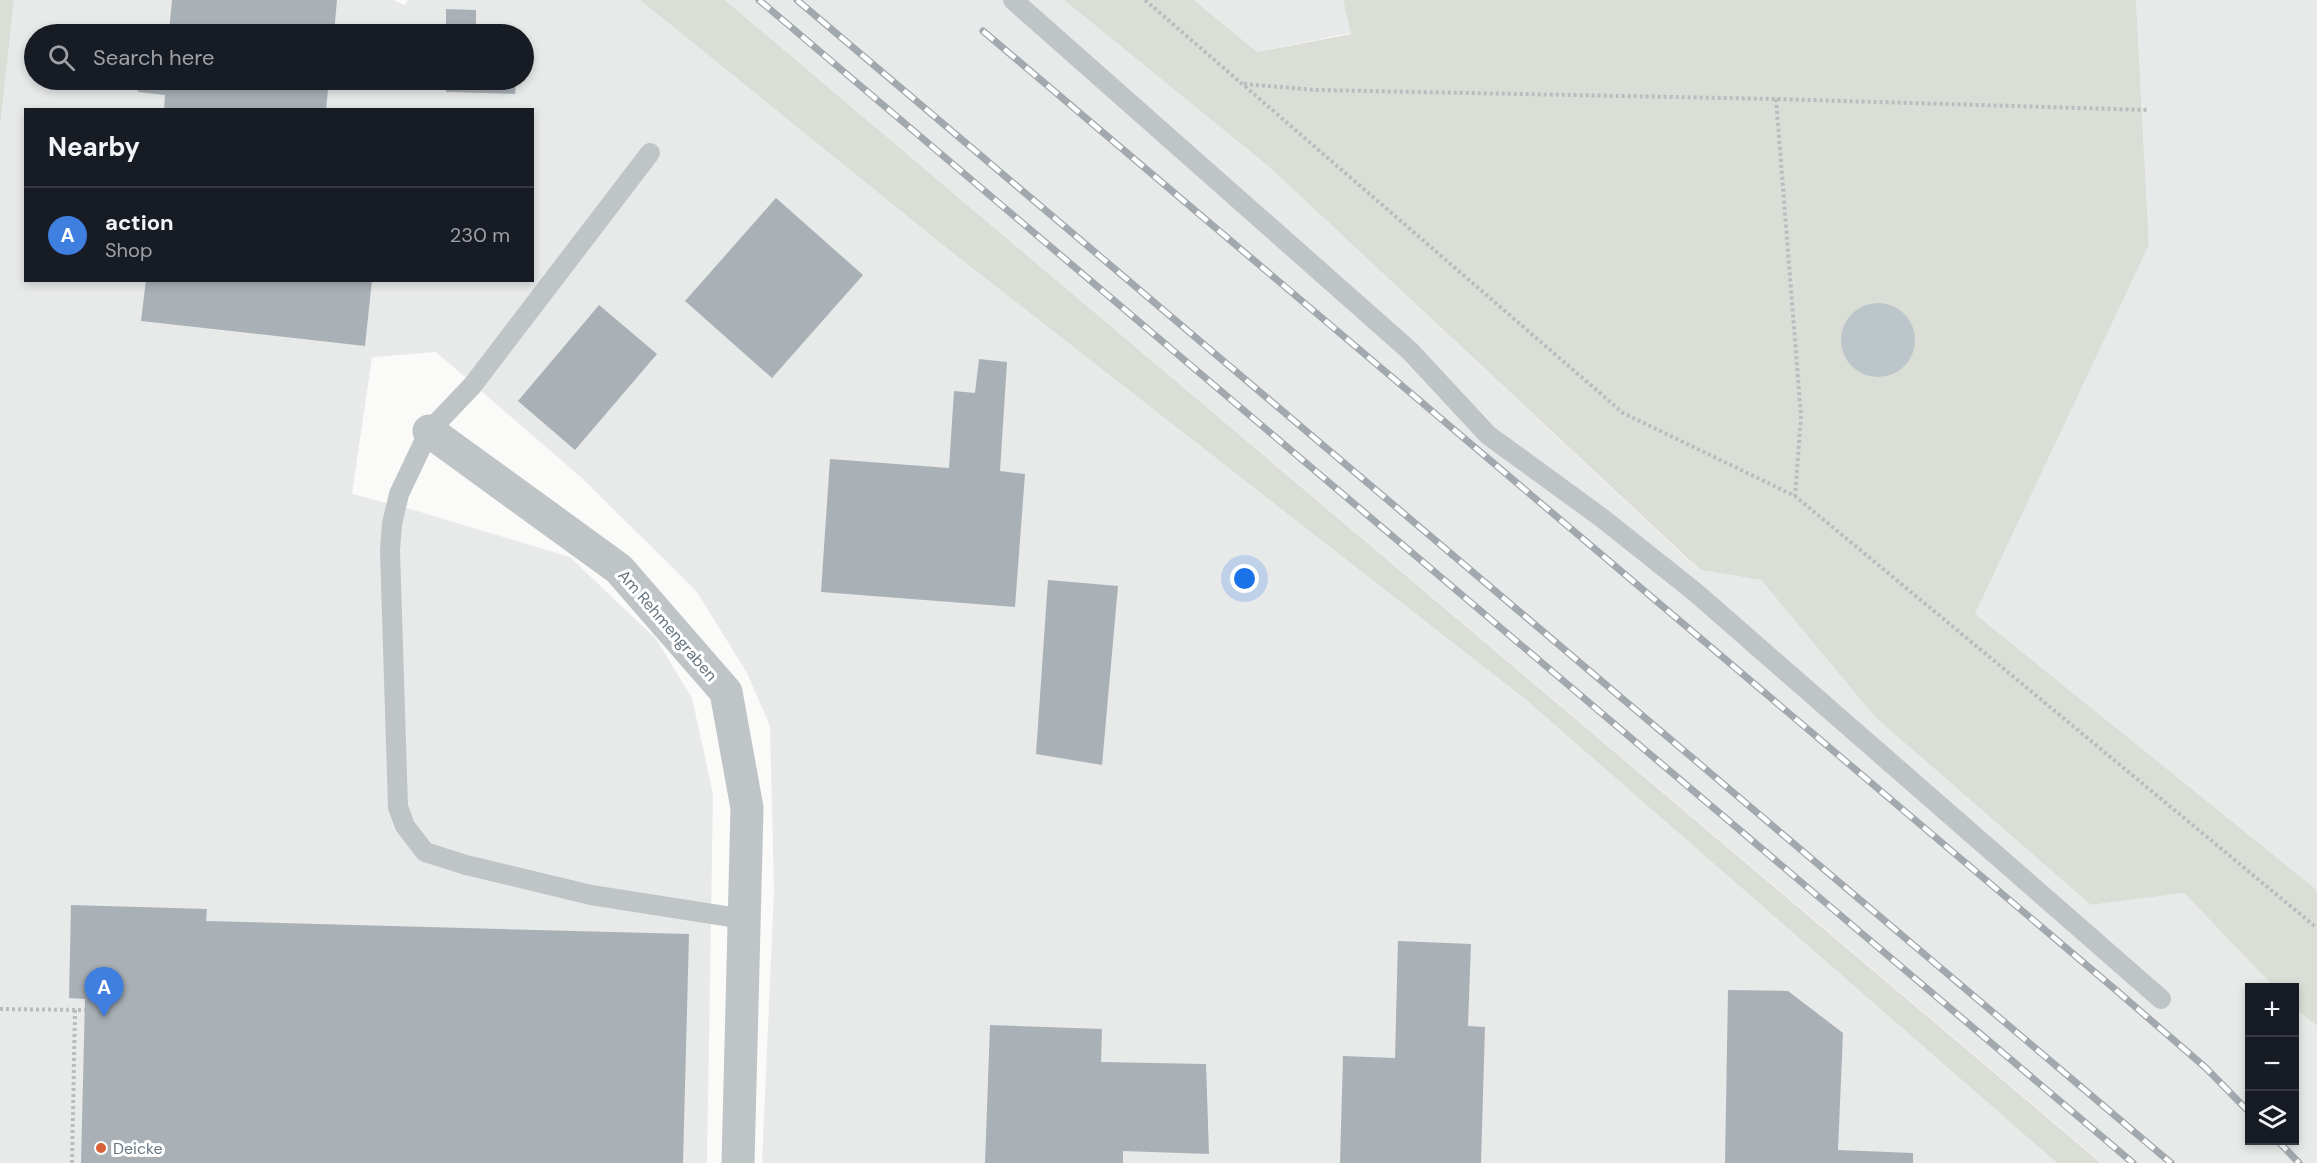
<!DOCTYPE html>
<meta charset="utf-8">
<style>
:root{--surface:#171b24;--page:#20242c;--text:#f1f3f6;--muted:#9ea1a6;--line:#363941;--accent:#b45309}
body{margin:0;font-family:"DM Sans",sans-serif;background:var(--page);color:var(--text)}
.controls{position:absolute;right:18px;bottom:18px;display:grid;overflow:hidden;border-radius:0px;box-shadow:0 3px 9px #0003}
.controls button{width:54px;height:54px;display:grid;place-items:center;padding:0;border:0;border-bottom:2px solid var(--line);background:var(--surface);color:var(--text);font:30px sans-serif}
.you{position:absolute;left:1245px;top:579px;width:21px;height:21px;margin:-15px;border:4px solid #fff;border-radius:50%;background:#1a73e8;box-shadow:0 0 0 9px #1a73e833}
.badge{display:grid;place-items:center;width:39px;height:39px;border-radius:50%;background:var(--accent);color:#fff;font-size:20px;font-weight:700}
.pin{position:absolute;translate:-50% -50px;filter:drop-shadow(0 2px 3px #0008)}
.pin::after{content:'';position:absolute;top:32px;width:21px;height:18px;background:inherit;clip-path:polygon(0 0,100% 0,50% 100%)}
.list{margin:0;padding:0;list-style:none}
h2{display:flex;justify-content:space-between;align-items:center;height:78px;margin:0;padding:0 24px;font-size:26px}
h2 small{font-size:20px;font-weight:400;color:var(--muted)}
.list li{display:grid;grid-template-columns:39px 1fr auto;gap:18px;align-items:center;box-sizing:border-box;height:96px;padding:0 24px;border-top:2px solid var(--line)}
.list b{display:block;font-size:22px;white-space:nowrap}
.list p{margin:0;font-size:20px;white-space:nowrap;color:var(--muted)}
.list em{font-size:20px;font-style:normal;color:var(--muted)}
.icon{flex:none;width:33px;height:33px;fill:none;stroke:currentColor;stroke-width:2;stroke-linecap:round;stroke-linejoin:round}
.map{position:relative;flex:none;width:2317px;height:1163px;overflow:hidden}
.search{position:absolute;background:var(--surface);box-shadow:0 3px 9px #0003;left:24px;top:24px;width:510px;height:66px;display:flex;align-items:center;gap:15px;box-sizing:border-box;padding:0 21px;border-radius:33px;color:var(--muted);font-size:22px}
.panel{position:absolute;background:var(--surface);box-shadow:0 3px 9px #0003;left:24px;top:108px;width:510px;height:174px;border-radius:0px}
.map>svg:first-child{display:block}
.built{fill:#e8e9e9;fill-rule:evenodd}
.green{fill:#daded7}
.water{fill:#bbc5ca}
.building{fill:#a9b1b7}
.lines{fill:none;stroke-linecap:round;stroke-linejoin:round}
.path{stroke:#babdc0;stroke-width:4;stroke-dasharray:3 3;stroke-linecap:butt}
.service{stroke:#bfc4c7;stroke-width:20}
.minor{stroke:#bfc4c7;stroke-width:33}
.rail-casing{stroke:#a1a8ae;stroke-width:7}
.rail{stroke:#fff;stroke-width:4.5;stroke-dasharray:14;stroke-linecap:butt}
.poi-dot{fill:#d96238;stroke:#fff;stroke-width:2}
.labels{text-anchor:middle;stroke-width:6;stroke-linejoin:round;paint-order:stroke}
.street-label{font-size:16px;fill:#667581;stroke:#fff}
.poi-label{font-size:16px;fill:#667581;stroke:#fff;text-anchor:start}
</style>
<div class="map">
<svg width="2317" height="1163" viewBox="0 0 2317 1163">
<rect width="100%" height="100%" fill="#fafaf8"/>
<!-- built -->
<g class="built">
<path d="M 14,0 L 393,0 L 405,5 L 408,0 L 640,0 L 949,250 L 1525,699 L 2057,1163 L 762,1163 L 774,891 L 770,726 L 747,673 L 697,592 L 583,479 L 436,352 L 372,357 L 352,494 L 417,511 L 570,557 L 656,639 L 692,698 L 713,794 L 707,1163 L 0,1163 L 0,128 ZM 34,34 L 524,34 L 524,80 L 34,80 ZM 26,110 L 532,110 L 532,280 L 26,280 Z"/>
<polygon points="725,0 1064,0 1268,166 1699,570 1761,580 1875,717 2091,905 2184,893 2274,987 2250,988 2250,1140 2294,1140 2295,1008 2317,1026 2317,1163 2102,1163"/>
<polygon points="1194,0 1343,0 1351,33 1257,52"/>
<polygon points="2136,0 2317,0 2317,890 1975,614 2149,245"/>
</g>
<!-- green -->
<g class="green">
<polygon points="0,0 14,0 0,128"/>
<polygon points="640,0 725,0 2101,1163 2057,1163 1525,699 949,250"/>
<polygon points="1064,0 1194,0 1257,52 1351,34 1343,0 2136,0 2149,245 1975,614 2317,890 2317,1026 2295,1008 2294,988 2274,987 2184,893 2091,905 1875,717 1761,580 1700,570 1268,166"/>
</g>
<!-- water -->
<circle class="water" cx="1878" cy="340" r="37"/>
<!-- building -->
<g class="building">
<polygon points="172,0 337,0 334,34 144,34 145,29 169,32"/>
<polygon points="446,9 476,10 476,34 446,34"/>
<polygon points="140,80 329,80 326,110 164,110 165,95 138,92"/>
<polygon points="446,80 516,80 515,94 446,92"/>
<polygon points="776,198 863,275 772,378 685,301"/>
<polygon points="146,280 372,280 365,346 141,321"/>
<polygon points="599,305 657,354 575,450 518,401"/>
<polygon points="979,359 1007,362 1000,471 1025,474 1015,607 821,592 830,459 949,468 954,391 975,393"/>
<polygon points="1048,580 1118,586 1102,765 1036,754"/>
<polygon points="71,905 207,909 206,921 689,934 683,1163 81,1163 85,999 69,998"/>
<polygon points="1398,941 1471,944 1468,1026 1485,1027 1481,1163 1340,1163 1343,1056 1395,1058"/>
<polygon points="1728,990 1788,991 1843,1033 1838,1150 1913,1153 1913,1163 1725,1163"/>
<polygon points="990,1025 1102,1029 1101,1062 1206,1064 1209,1154 1123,1151 1123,1163 985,1163"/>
</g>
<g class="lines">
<!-- path -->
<g class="path">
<polyline points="1145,0 1623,413 1795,496 2317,928"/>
<polyline points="1244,84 1317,90 1776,99 2149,110"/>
<polyline points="1776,99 1801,416 1795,496"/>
<polyline points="0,1009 85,1010"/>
<polyline points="72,1163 75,1010"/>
</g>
<!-- service -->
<g class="service">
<polyline points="1013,0 1410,351 1488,435 1602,518 1695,592 2161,999"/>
<polyline points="650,153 472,386 429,431 399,494 392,524 390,550 398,807 405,826 425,852 466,865 591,895 744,919"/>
</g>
<!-- minor -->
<polyline class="minor" points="429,431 619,569 726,692 747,808 738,1163"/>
<!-- rail casing -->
<g class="rail-casing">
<g id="rail">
<polyline points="759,0 2133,1163"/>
<polyline points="797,0 2171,1163"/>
<polyline points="983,31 2117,991 2206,1068 2250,1113"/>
<polyline points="2277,1140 2299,1163"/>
</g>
</g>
<!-- rail -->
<use href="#rail" class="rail"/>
</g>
<!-- markers -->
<circle class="poi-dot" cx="101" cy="1148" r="6"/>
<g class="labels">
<!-- street labels -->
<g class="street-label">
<text transform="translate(668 625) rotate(49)" y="6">Am Rehmengraben</text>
</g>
<!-- poi labels -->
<g class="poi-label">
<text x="113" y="1154">Deicke</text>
</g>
</g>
</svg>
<div class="controls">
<button>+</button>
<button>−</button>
<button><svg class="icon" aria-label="layers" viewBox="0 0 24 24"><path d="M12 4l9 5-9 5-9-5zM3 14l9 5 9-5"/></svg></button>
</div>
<div class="you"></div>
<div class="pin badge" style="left:104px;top:1017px;background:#3f7fe0">A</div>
<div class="search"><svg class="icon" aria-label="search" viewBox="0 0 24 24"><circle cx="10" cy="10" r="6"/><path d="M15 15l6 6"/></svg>Search here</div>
<section class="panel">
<h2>Nearby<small></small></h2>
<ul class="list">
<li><span class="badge" style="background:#3f7fe0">A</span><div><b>action</b><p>Shop</p></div><em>230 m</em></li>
</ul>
</section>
</div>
